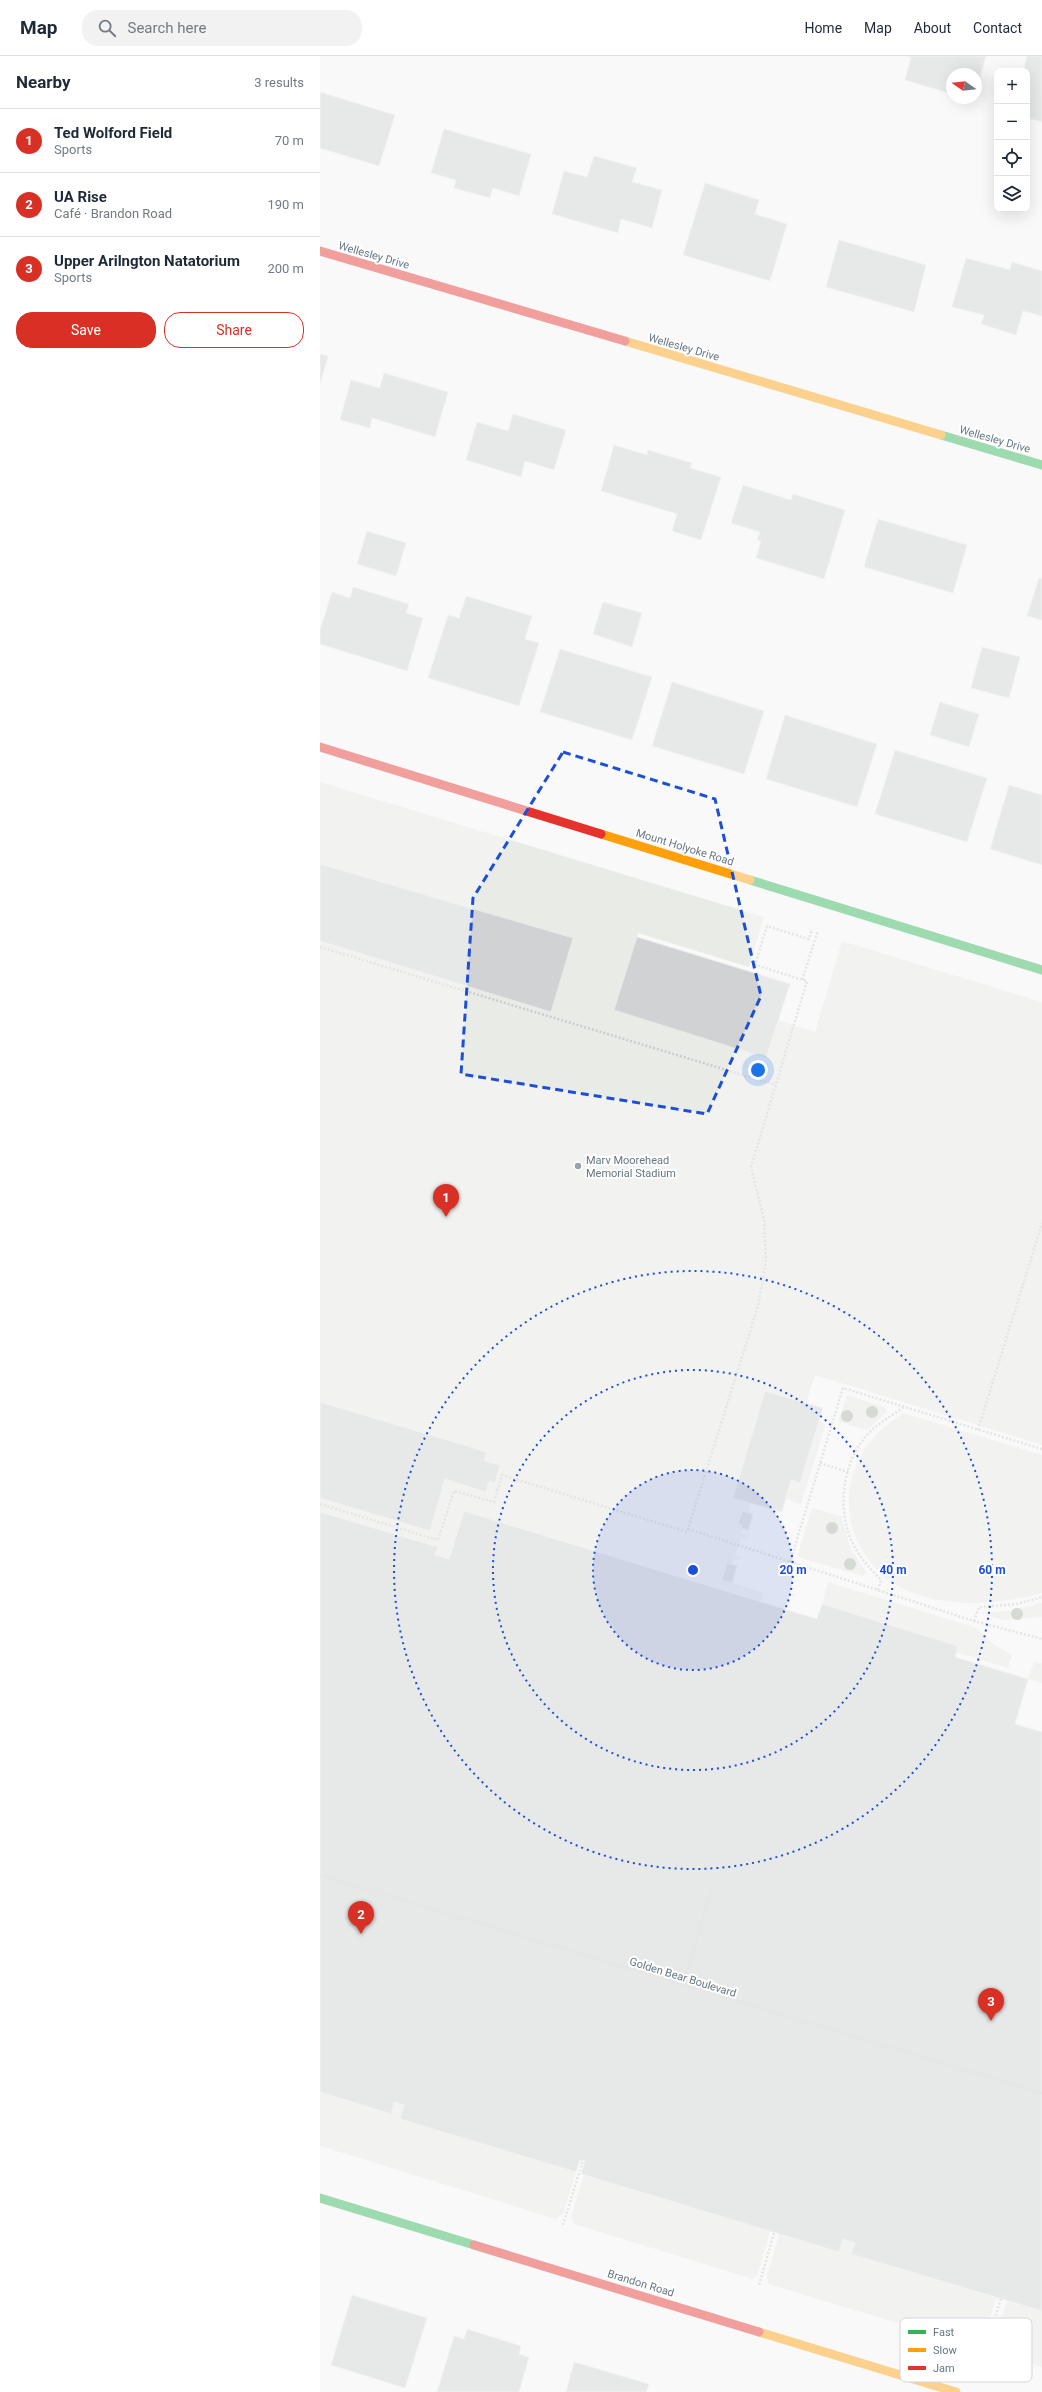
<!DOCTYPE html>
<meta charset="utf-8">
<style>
:root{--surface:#fff;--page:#f2f2f3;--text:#1f2937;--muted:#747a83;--line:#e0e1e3;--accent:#d93025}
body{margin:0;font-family:Roboto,sans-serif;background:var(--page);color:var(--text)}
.controls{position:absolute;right:12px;top:12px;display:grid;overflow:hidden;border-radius:8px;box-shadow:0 4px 16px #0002}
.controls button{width:36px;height:36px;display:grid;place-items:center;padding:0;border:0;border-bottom:1px solid var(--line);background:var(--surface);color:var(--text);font:20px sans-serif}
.compass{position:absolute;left:626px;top:12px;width:36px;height:36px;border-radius:50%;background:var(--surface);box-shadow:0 4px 16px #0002;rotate:284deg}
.you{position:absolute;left:438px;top:1014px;width:14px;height:14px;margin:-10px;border:3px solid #fff;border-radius:50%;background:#1a73e8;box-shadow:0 0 0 6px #1a73e833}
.badge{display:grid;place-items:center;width:26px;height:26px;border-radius:50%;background:var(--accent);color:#fff;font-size:13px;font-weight:700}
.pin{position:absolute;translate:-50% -33px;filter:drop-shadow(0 1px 2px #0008)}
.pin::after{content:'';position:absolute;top:21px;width:14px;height:12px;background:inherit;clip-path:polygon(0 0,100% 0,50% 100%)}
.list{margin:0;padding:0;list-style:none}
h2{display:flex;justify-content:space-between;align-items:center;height:52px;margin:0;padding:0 16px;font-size:17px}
h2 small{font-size:13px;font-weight:400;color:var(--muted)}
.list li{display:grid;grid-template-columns:26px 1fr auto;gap:12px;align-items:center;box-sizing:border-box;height:64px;padding:0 16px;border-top:1px solid var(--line)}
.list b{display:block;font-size:15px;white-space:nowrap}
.list p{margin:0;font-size:13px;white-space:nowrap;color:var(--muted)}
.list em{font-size:13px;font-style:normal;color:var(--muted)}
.actions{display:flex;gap:8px;padding:12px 16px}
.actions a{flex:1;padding:9px 0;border:1px solid var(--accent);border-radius:16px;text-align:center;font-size:14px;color:var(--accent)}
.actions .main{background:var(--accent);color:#fff}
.icon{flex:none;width:22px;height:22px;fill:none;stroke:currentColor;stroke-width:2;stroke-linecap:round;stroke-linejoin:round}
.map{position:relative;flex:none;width:722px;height:2336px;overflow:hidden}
header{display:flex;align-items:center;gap:24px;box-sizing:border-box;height:56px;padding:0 20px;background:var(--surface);border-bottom:1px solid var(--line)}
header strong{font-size:19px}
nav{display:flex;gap:22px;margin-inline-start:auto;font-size:14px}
.search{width:280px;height:36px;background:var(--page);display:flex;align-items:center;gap:10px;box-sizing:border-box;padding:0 14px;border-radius:16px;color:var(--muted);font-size:15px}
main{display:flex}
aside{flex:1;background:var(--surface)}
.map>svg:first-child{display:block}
.green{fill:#e8ebe6}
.building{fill:#d0d2d3;stroke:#e8e8e8}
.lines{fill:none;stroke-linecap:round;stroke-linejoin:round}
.path{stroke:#cbcccd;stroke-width:2.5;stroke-dasharray:2 2;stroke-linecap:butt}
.fast{stroke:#30b455;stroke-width:9}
.slow{stroke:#ff9f0a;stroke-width:9}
.jam{stroke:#e5322d;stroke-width:9}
.tree{fill:#a9b3a7}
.marked{fill:none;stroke:#1d4ed8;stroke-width:3;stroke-dasharray:8 5;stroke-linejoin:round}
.ring{fill:none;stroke:#1d4ed8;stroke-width:2;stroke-dasharray:2 4}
.poi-dot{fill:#99a4ac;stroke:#fff;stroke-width:1.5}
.labels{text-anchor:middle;stroke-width:4;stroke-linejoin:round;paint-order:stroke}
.street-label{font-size:11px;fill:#657683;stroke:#fff}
.poi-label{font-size:11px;fill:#657683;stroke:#fff;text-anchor:start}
.key{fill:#fff;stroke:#d1d6da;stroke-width:1}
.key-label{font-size:11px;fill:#657683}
.centre{fill:#1d4ed8;stroke:#fff;stroke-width:2}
.ring-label{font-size:12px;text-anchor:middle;font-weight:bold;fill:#1d4ed8;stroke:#fff;stroke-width:4;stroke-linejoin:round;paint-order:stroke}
</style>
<header>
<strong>Map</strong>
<div class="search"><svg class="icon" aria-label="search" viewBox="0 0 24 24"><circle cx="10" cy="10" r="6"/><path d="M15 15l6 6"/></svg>Search here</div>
<nav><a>Home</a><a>Map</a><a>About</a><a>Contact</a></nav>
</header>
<main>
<aside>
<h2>Nearby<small>3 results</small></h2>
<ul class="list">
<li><span class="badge">1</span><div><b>Ted Wolford Field</b><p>Sports</p></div><em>70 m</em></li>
<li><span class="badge">2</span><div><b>UA Rise</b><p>Café · Brandon Road</p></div><em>190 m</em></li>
<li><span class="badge">3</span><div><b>Upper Arilngton Natatorium</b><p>Sports</p></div><em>200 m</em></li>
</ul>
<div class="actions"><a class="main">Save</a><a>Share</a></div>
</aside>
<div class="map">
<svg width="722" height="2336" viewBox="0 0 722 2336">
<rect width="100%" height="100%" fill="#f9f9f9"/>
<!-- green -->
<g class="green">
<polygon points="0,726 444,861 429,911 318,877 317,881 470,928 458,964 495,976 522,885 722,946 722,1389 495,1319 486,1347 503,1352 499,1366 506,1368 481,1448 466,1443 462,1456 430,1447 428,1456 433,1458 428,1474 423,1473 421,1478 427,1480 426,1483 421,1481 415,1499 420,1501 419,1504 414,1503 413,1508 417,1510 413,1527 444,1537 441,1545 144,1455 129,1503 115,1499 117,1491 0,1456"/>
<polygon points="527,1339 564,1351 567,1356 547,1374 518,1366"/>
<path d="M 584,1357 L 722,1399 L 722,1537 C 675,1550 615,1554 571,1526 C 559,1519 548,1504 541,1492 C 513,1441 535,1385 584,1357 Z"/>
<polygon points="492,1452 521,1460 531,1493 546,1516 543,1520 477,1501"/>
<polygon points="508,1526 657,1572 673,1588 692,1599 688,1612 636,1596 638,1590 502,1548"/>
<polygon points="722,1547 722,1561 683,1564 666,1559 667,1556 688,1555"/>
<polygon points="714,1606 722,1607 722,1627 708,1623"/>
<polygon points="0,2036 70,2058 74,2046 84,2049 80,2063 256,2116 243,2158 236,2163 0,2090"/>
<polygon points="264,2119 450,2175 438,2218 433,2223 254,2168 251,2160"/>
<polygon points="459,2178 518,2196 523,2183 535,2187 532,2198 676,2242 663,2287 657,2291 448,2228 447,2221"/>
<polygon points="687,2245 722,2255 722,2311 675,2297 672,2290"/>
</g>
<!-- building -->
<g class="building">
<polygon points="586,0 666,0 656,34 656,18 632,18 632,38 585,24 591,2"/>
<polygon points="707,0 722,0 722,66 707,62 707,15 703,15"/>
<polygon points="0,36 75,59 59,110 0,92"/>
<polygon points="124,73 211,98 199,140 173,132 170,142 134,132 136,124 111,117"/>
<polygon points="274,100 317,112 312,126 342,134 332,172 301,163 298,177 232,158 244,115 267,121"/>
<polygon points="385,127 439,144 435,158 467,168 450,225 363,199"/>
<polygon points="519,184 606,209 594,256 506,231"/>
<polygon points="646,202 690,214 692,206 722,215 722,260 703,255 696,279 661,268 664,259 632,251"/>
<polygon points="0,298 8,300 0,329"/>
<polygon points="64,317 128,336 115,381 52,362 50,372 20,364 31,324 60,332"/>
<polygon points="193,358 246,374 234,414 205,405 201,421 146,404 157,366 188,375"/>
<polygon points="294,389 327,399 328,394 372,407 370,412 401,421 381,484 352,475 357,458 281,435"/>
<polygon points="423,429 471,444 473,438 525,454 504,523 436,502 441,485 437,484 440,476 411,467"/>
<polygon points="558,463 647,489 633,537 544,511"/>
<polygon points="47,475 86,487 76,520 37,508"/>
<polygon points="719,522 722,523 722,564 707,560"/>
<polygon points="33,531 89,548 86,557 103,562 87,615 0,588 0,574 12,536 30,542"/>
<polygon points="146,540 212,560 205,583 219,587 199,650 108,622 128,559 139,562"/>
<polygon points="283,546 322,557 312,591 273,578"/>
<polygon points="662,591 700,601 689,642 651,632"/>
<polygon points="240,593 332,621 312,684 220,656"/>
<polygon points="352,626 444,655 424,718 332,690"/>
<polygon points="620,646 659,658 649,691 610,679"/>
<polygon points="465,659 557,688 537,751 446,723"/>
<polygon points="575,694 667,722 647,786 555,758"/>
<polygon points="689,729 722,739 722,809 670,793"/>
<polygon points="0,808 253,882 231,956 0,885"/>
<polygon points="317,881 470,928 446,1002 294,954"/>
<polygon points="445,1335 503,1352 480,1427 471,1424 462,1456 413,1442"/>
<polygon points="0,1346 167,1396 164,1405 180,1409 175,1427 169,1425 166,1436 125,1423 110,1475 0,1442"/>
<polygon points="144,1455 497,1563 502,1548 638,1590 635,1601 708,1623 695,1668 722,1676 722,2255 531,2198 535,2187 523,2183 519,2196 261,2118 265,2105 260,2104 256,2116 80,2063 84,2049 74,2046 71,2058 0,2036 0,1456 118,1491 115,1499 129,1503"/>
<polygon points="422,1455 433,1458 428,1474 421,1472 422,1469 418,1468"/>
<polygon points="407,1507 417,1510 412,1527 402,1524"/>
<polygon points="32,2239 107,2262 85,2332 11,2309"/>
<polygon points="147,2273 201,2290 199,2298 209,2301 199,2336 117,2336 134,2280 144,2283"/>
<polygon points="254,2306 329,2328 326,2336 246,2336"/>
</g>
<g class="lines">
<!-- path -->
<g class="path">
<polyline points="0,891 456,1029"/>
<polyline points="482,924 498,875"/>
<polyline points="658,1374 722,1167"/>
<polyline points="500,1407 528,1416"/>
<polyline points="0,1448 118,1484 134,1435 174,1446 182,1419 367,1476 438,1250 446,1206 444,1163 431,1111 487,925 435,909 447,870 489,883 492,873"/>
<polyline points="368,1473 654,1565 722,1583"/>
<polyline points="470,1506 523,1332 722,1393"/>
<path d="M 558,1534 L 561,1524 C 551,1514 541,1503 534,1490 C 515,1454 522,1400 554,1372 C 563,1365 574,1358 584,1351"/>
<polyline points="654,1565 659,1551 697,1548 722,1541"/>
<polyline points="0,1819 722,2037"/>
<polyline points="363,1929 393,1829"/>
<polyline points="243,2169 263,2104"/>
<polyline points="439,2229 454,2177"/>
<polyline points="663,2298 681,2243"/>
</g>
<!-- fast -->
<g class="fast">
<polyline points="621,379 722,409"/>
<polyline points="430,824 722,914"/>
<polyline points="0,2142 154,2189"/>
</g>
<!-- slow -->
<g class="slow">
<polyline points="305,285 621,379"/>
<polyline points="281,778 430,824"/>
<polyline points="439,2276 636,2336"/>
</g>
<!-- jam -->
<g class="jam">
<polyline points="0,195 305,285"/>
<polyline points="0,691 281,778"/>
<polyline points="154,2189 439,2276"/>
</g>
</g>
<!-- trees -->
<g class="tree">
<circle cx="552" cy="1356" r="6"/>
<circle cx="527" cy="1360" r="6"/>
<circle cx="512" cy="1472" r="6"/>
<circle cx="530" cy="1508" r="6"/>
<circle cx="697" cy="1558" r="6"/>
</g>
<!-- marked area -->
<path d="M0 0H722V2336H0ZM 243,696 L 395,743 L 441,940 L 387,1058 L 141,1018 L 153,842 Z" fill="#f9f9f9" fill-opacity=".55" fill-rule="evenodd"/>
<path class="marked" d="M 243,696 L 395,743 L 441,940 L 387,1058 L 141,1018 L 153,842 Z"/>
<!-- distance rings -->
<circle cx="373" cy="1514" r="100" fill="#1d4ed8" fill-opacity=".12"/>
<g class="ring">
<circle cx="373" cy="1514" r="100"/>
<circle cx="373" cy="1514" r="200"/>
<circle cx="373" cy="1514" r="299"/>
</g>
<!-- markers -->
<circle class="poi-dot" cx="258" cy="1110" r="4"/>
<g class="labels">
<!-- street labels -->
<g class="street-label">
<text transform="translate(54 199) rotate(16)" y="4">Wellesley Drive</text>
<text transform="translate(364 291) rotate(16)" y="4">Wellesley Drive</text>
<text transform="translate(675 383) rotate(16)" y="4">Wellesley Drive</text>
<text transform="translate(365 791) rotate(17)" y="4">Mount Holyoke Road</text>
<text transform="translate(363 1921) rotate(17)" y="4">Golden Bear Boulevard</text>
<text transform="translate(321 2227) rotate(17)" y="4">Brandon Road</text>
</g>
<!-- poi labels -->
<g class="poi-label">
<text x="266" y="1108">Marv Moorehead<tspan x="266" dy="13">Memorial Stadium</tspan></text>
</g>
</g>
<!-- legend -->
<rect x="580" y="2262" width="132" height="64" rx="6" class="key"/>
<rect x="588" y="2274" width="18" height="4" fill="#30b455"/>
<rect x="588" y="2292" width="18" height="4" fill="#ff9f0a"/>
<rect x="588" y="2310" width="18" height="4" fill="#e5322d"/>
<g class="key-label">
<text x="613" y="2280">Fast</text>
<text x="613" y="2298">Slow</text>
<text x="613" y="2316">Jam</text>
</g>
<circle cx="373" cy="1514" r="6" class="centre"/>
<g class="ring-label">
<text x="473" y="1518">20 m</text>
<text x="573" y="1518">40 m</text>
<text x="672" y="1518">60 m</text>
</g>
</svg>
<div class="controls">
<button>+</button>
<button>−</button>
<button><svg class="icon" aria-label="locate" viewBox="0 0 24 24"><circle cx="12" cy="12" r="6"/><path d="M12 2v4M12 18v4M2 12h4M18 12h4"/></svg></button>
<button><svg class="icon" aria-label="layers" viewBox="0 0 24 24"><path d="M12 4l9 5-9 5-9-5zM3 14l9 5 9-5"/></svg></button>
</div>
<svg class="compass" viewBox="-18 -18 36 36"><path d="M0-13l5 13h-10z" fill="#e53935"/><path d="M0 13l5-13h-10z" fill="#747a83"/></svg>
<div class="you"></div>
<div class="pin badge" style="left:126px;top:1161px">1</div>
<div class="pin badge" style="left:41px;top:1878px">2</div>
<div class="pin badge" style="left:671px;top:1965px">3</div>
</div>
</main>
